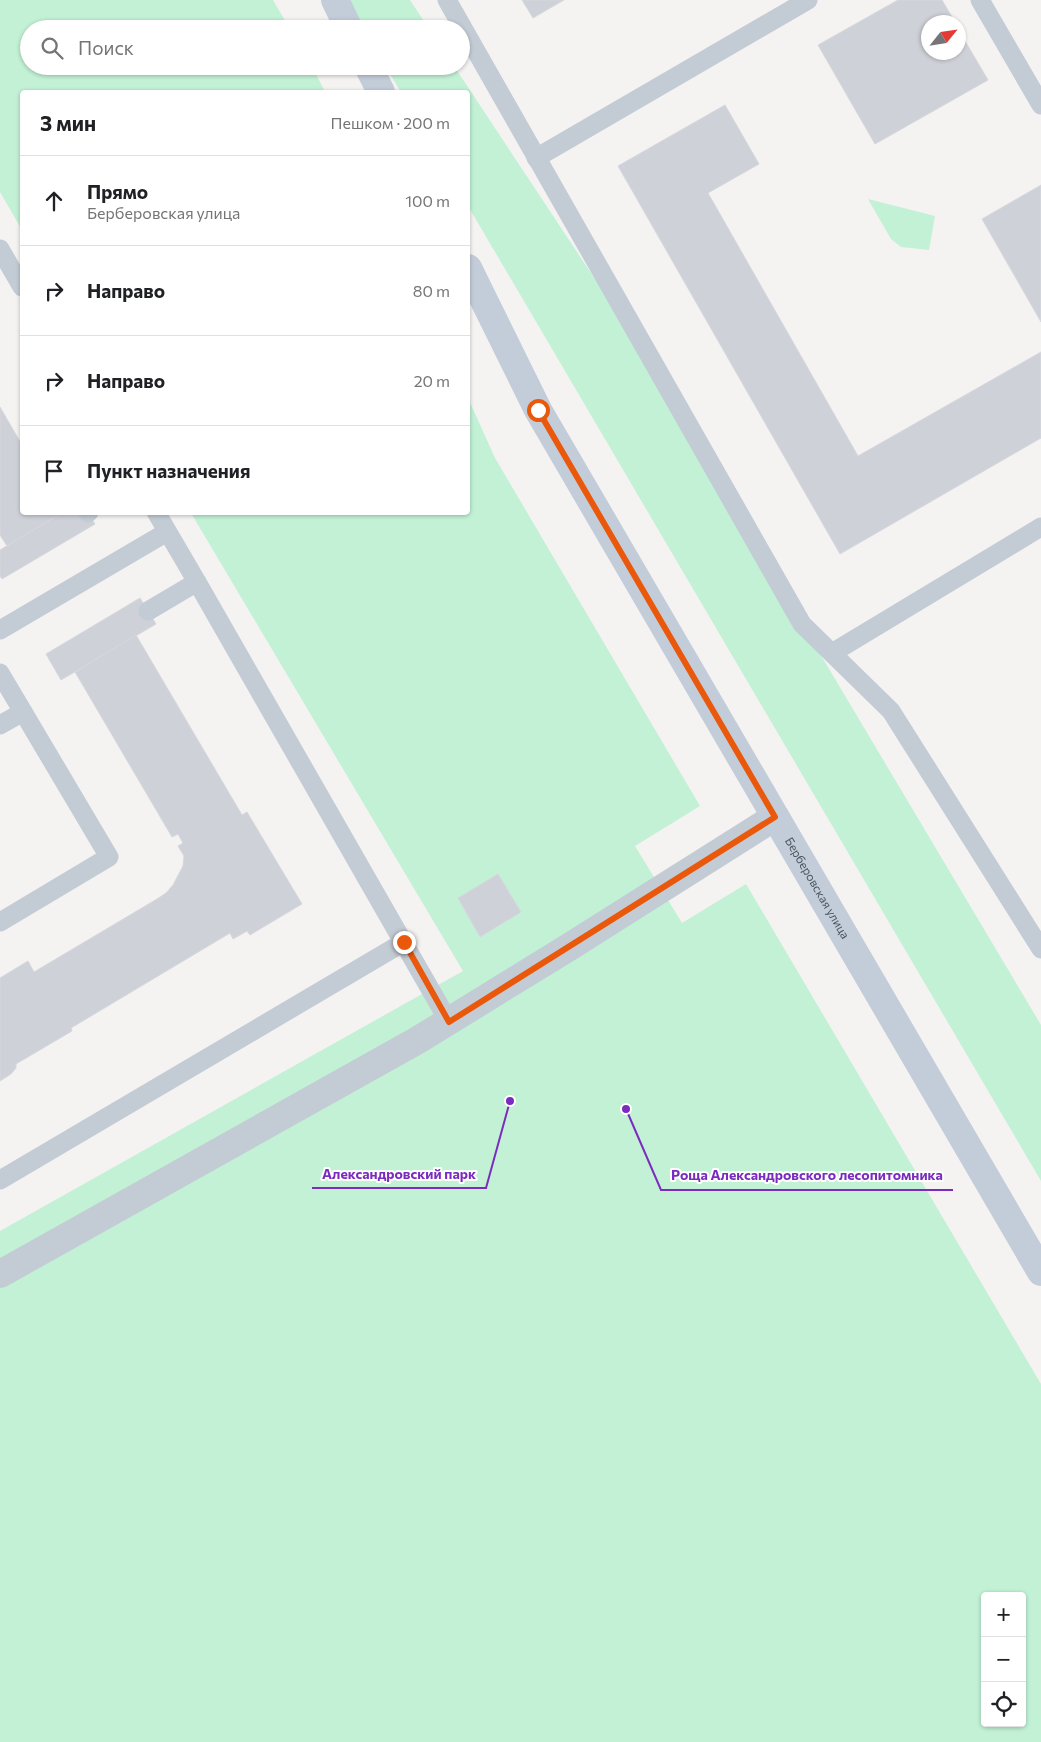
<!DOCTYPE html>
<html lang="ru">
<meta charset="utf-8">
<style>
:root{--surface:#fff;--page:#f6f6f6;--text:#202124;--muted:#757577;--line:#e0e0e0}
body{margin:0;font-family:Commissioner,sans-serif;background:var(--page);color:var(--text)}
.controls{position:absolute;right:15px;bottom:15px;display:grid;overflow:hidden;border-radius:5px;box-shadow:0 1px 4px #0004}
.controls button{width:45px;height:45px;display:grid;place-items:center;padding:0;border:0;border-bottom:1px solid var(--line);background:var(--surface);color:var(--text);font:25px sans-serif}
.compass{position:absolute;left:921px;top:15px;width:45px;height:45px;border-radius:50%;background:var(--surface);box-shadow:0 1px 4px #0004;rotate:60deg}
.stop{position:absolute;width:15px;height:15px;margin:-11px;border:4px solid #ea580c;border-radius:50%;background:#fff}
.stop.end{background:#ea580c;border-color:#fff;box-shadow:0 1px 5px #0008}
.list{margin:0;padding:0;list-style:none}
h2{display:flex;justify-content:space-between;align-items:center;height:65px;margin:0;padding:0 20px;font-size:21px}
h2 small{font-size:16px;font-weight:400;color:var(--muted)}
.list li{display:grid;grid-template-columns:32px 1fr auto;gap:15px;align-items:center;box-sizing:border-box;height:90px;padding:0 20px;border-top:1px solid var(--line)}
.list b{display:block;font-size:19px;white-space:nowrap}
.list p{margin:0;font-size:16px;white-space:nowrap;color:var(--muted)}
.list em{font-size:16px;font-style:normal;color:var(--muted)}
.icon{flex:none;width:28px;height:28px;fill:none;stroke:currentColor;stroke-width:2;stroke-linecap:round;stroke-linejoin:round}
.map{position:relative;flex:none;width:1041px;height:1742px;overflow:hidden}
.search{position:absolute;background:var(--surface);box-shadow:0 1px 4px #0004;left:20px;top:20px;width:450px;height:55px;display:flex;align-items:center;gap:12px;box-sizing:border-box;padding:0 18px;border-radius:28px;color:var(--muted);font-size:19px}
.panel{position:absolute;background:var(--surface);box-shadow:0 1px 4px #0004;left:20px;top:90px;width:450px;height:425px;border-radius:5px}
.map>svg:first-child{display:block}
.green{fill:#c2f1d5;fill-rule:evenodd}
.building{fill:#ced1d7;stroke:#d6d8de}
.lines{fill:none;stroke-linecap:round;stroke-linejoin:round}
.lane{stroke:#c3ccd4;stroke-width:19}
.street{stroke:#c3ccd4;stroke-width:28}
.secondary{stroke:#c3cdd9;stroke-width:28}
.route{stroke:#ea580c;stroke-width:6}
.labels{text-anchor:middle;stroke-width:4;stroke-linejoin:round;paint-order:stroke}
.street-label{font-size:12px;fill:#495560;stroke:#fff}
.leader{fill:none;stroke:#7b2cbf;stroke-width:2}
.callout-dot{fill:#7b2cbf;stroke:#fff;stroke-width:2}
.callout-label{font-size:14px;text-anchor:middle;font-weight:bold;fill:#7b2cbf;stroke:#fff;stroke-width:4;stroke-linejoin:round;paint-order:stroke}
</style>
<div class="map">
<svg width="1041" height="1742" viewBox="0 0 1041 1742">
<rect width="100%" height="100%" fill="#f5f2f2"/>
<!-- green -->
<g class="green">
<polygon points="0,0 273,0 290,29 29,29 29,66 312,66 325,92 22,92 22,230 0,192"/>
<polygon points="346,0 410,0 429,29 363,29"/>
<polygon points="385,66 454,66 616,311 1041,1025 1041,1181 468,206 468,92 401,92"/>
<polygon points="868,199 935,216 929,250 901,247 891,239"/>
<path d="M 468,398 L 495,458 L 700,806 L 635,846 L 682,923 L 746,884 L 1041,1384 L 1041,1742 L 0,1742 L 0,1231 L 463,971 L 191,513 L 468,512 ZM 985,1596 L 1022,1596 L 1022,1723 L 985,1723 Z"/>
</g>
<!-- building -->
<g class="building">
<polygon points="522,0 564,0 533,18"/>
<polygon points="898,0 942,0 955,22 928,22 928,52 958,52 958,29 988,80 875,144 818,45"/>
<polygon points="725,105 759,164 708,193 858,456 1041,352 1041,438 840,554 618,166"/>
<polygon points="1041,185 1041,322 982,219"/>
<polygon points="0,407 22,445 22,512 63,513 7,546 0,535"/>
<polygon points="63,512 87,512 95,524 2,579 0,576 0,550"/>
<polygon points="140,598 156,624 61,680 46,654"/>
<polygon points="136,635 242,815 247,812 302,904 250,935 247,931 233,939 230,933 71,1028 72,1031 16,1064 16,1068 11,1074 0,1081 0,978 28,961 34,972 157,899 166,893 173,885 183,866 184,856 178,846 183,843 178,834 172,837 75,672"/>
<polygon points="498,874 521,912 480,937 458,898"/>
</g>
<g class="lines">
<!-- lane -->
<g class="lane">
<polyline points="447,0 802,624 891,711 1041,949"/>
<polyline points="980,0 1041,105"/>
<polyline points="536,158 808,0"/>
<polyline points="0,249 22,287"/>
<polyline points="156,512 197,582 449,1022"/>
<polyline points="88,513 89,512"/>
<polyline points="148,611 197,582"/>
<polyline points="0,630 167,532"/>
<polyline points="832,653 1041,527"/>
<polyline points="0,673 109,857 0,922"/>
<polyline points="0,725 23,712"/>
<polyline points="0,1180 404,942"/>
</g>
<!-- street -->
<polyline class="street" points="0,1274 418,1040 566,949 775,817"/>
<!-- secondary -->
<g class="secondary">
<polyline points="335,0 349,29"/>
<polyline points="368,66 381,92"/>
<path id="s1" d="M 468,268 L 538,410 L 1041,1272"/>
</g>
</g>
<g class="lines">
<!-- route -->
<polyline class="route" points="404,942 449,1022 775,817 538,410"/>
</g>
<g class="labels">
<!-- street labels -->
<g class="street-label">
<text dy="4" stroke="none"><textPath href="#s1" startOffset="712">Берберовская улица</textPath></text>
</g>
</g>
<!-- callouts -->
<path class="leader" d="M510 1101L486 1188H312M626 1109L661 1190H953"/>
<g class="callout-dot">
<circle cx="510" cy="1101" r="5"/>
<circle cx="626" cy="1109" r="5"/>
</g>
<g class="callout-label">
<text x="399" y="1179">Александровский парк</text>
<text x="807" y="1180">Роща Александровского лесопитомника</text>
</g>
</svg>
<div class="controls">
<button>+</button>
<button>−</button>
<button><svg class="icon" aria-label="locate" viewBox="0 0 24 24"><circle cx="12" cy="12" r="6"/><path d="M12 2v4M12 18v4M2 12h4M18 12h4"/></svg></button>
</div>
<svg class="compass" viewBox="-18 -18 36 36"><path d="M0-13l5 13h-10z" fill="#e53935"/><path d="M0 13l5-13h-10z" fill="#757577"/></svg>
<div class="stop" style="left:538px;top:410px"></div>
<div class="stop end" style="left:404px;top:942px"></div>
<div class="search"><svg class="icon" aria-label="search" viewBox="0 0 24 24"><circle cx="10" cy="10" r="6"/><path d="M15 15l6 6"/></svg>Поиск</div>
<section class="panel">
<h2>3 мин<small>Пешком · 200 m</small></h2>
<ul class="list">
<li><svg class="icon" aria-label="ahead" viewBox="0 0 24 24"><path d="M12 20V5M6 11l6-6 6 6"/></svg><div><b>Прямо</b><p>Берберовская улица</p></div><em>100 m</em></li>
<li><svg class="icon" aria-label="right" viewBox="0 0 24 24"><path d="M7 20v-9h11M14 6l5 5-5 5"/></svg><div><b>Направо</b></div><em>80 m</em></li>
<li><svg class="icon" aria-label="right" viewBox="0 0 24 24"><path d="M7 20v-9h11M14 6l5 5-5 5"/></svg><div><b>Направо</b></div><em>20 m</em></li>
<li><svg class="icon" aria-label="arrive" viewBox="0 0 24 24"><path d="M6 21V4h12l-3 4 3 4H6"/></svg><div><b>Пункт назначения</b></div></li>
</ul>
</section>
</div>
